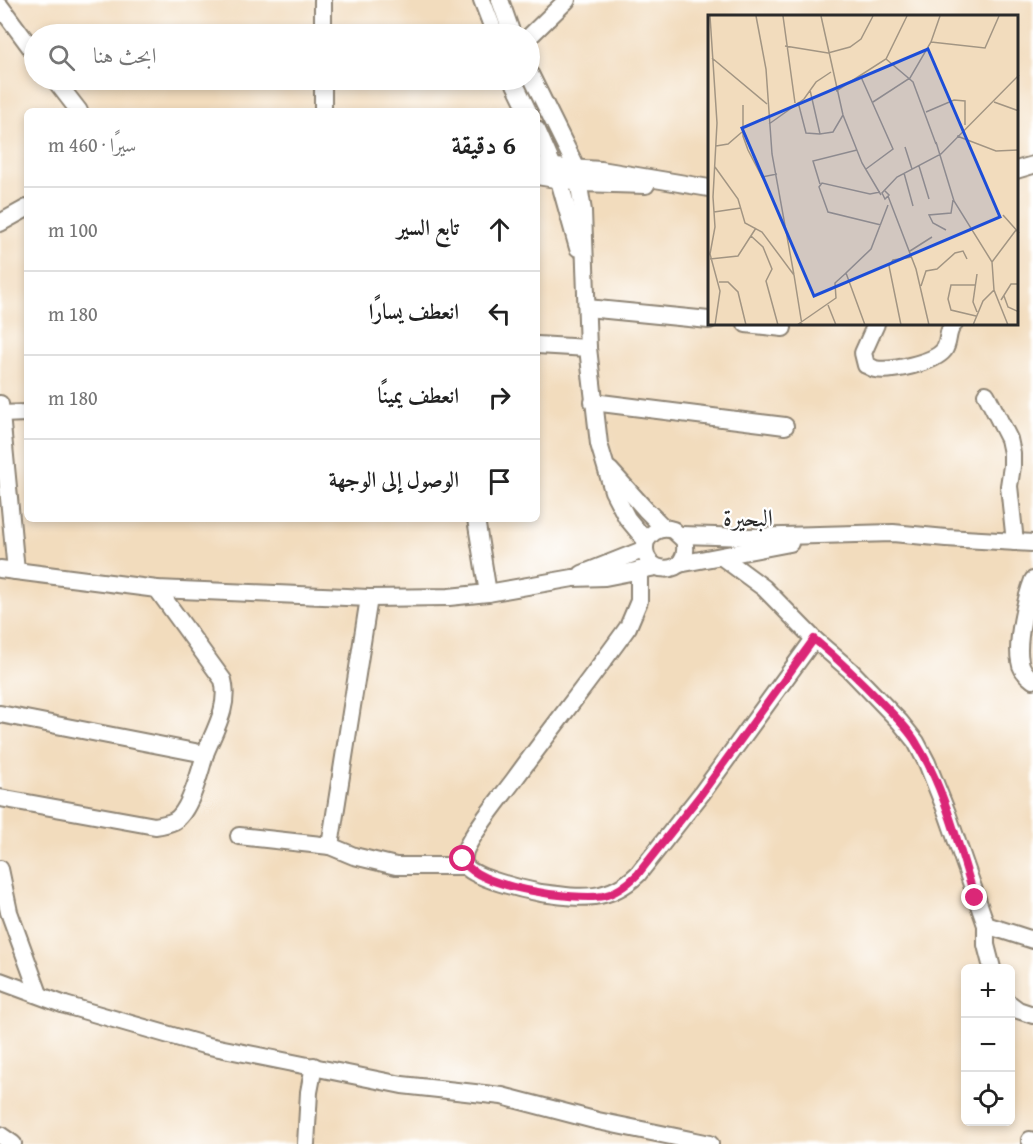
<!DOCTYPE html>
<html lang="ar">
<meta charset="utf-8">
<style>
:root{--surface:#fff;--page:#f2f2f2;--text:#222;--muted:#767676;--line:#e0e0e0}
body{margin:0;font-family:"Gentium Book Plus",Amiri,serif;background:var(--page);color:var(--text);direction:rtl}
.controls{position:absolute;right:18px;bottom:18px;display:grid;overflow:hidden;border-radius:9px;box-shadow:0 3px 9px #0003}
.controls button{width:54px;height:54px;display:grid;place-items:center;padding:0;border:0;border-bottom:2px solid var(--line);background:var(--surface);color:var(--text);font:30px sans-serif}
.stop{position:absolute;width:18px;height:18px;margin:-14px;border:4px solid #db2777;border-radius:50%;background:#fff}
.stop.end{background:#db2777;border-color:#fff;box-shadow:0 2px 6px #0008}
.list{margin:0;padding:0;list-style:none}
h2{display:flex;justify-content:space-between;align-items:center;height:78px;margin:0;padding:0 24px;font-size:26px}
h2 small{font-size:20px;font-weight:400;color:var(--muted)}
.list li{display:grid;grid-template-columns:39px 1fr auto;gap:18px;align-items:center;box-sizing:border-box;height:84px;padding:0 24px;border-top:2px solid var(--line)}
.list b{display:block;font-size:22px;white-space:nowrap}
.list em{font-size:20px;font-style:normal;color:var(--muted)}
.icon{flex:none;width:33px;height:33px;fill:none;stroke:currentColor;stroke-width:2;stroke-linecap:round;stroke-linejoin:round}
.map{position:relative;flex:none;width:1033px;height:1144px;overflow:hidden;direction:ltr}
.search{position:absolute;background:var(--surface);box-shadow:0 3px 9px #0003;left:24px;top:24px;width:516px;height:66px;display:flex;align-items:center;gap:15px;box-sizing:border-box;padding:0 21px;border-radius:33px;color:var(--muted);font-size:22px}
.panel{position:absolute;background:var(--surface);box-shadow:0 3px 9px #0003;left:24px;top:108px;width:516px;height:414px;border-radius:9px;direction:rtl}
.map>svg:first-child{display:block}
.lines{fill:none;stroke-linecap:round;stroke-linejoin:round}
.minor-casing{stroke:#8e8474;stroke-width:20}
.minor{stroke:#fff;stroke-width:16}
.route{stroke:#db2777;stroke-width:8}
.labels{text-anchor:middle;stroke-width:4.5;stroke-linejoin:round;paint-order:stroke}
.neighbourhood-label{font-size:24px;fill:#2b2b2b;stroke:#fff}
.inset-road{fill:none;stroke:#a29583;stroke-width:1.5}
.view{fill:#1d4ed8;fill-opacity:0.15;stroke:#1d4ed8;stroke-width:3}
.inset-edge{fill:none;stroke:#2b2b2b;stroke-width:3}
</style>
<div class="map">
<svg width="1033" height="1144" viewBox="0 0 1033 1144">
<rect width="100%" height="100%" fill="#fff"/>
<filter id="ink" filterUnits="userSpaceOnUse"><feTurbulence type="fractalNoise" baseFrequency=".0167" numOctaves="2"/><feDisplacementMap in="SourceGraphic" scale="12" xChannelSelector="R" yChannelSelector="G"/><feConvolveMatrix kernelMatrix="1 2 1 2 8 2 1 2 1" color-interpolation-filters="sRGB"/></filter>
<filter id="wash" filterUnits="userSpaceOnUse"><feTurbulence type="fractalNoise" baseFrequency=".008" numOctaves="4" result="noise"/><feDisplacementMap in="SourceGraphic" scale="24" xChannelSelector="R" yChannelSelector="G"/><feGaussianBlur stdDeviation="1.35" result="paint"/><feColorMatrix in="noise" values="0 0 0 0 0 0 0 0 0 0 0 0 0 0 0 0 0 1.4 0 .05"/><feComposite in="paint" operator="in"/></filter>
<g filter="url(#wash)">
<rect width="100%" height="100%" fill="#f2dcbd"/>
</g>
<g filter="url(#ink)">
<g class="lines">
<!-- minor casing -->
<g class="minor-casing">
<g id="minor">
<polyline points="482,0 495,34"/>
<polyline points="500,0 512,34"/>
<polyline points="0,6 34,52"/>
<polyline points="323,34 323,0"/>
<polyline points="530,36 567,0"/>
<path d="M 530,74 L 576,167 L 583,211 L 588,348 L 599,444 L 613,491 L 627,518 L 646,541 C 637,577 694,579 684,540 L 673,530 C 661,526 652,531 646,541"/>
<polyline points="55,80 79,111"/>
<polyline points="513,80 528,111"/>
<polyline points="323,111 323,80"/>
<polyline points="537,130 559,180 578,248"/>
<polyline points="537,166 601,170 709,188"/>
<polyline points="1016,170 1033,165"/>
<polyline points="537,176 580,183 646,185"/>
<polyline points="0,223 27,208"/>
<polyline points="587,308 709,320"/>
<polyline points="746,324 783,328"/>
<path d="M 876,324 L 863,353 L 866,365 C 869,366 872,368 875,369 C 890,372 934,363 944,350 C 950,341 946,331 954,324"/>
<polyline points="537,345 588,348"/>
<polyline points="986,394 1009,439 1012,453 1012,466 1009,486 1015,542"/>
<polyline points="593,402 785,426"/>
<polyline points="0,404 16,571"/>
<polyline points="1,414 27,413"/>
<polyline points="610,470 645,509 664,528"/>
<polyline points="476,519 488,593"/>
<polyline points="681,535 749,537 893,533 946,538 1033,543"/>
<polyline points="722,557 764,588 814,639 850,670 900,722 916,742 927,763 947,813 986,925 1033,940"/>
<polyline points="679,564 790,543"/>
<polyline points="0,569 157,589 369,598 449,597 488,593 573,578 605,577 656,567"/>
<path d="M 639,570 L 639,601 L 628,627 C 591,679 551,729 514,780 C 499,800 474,830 465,851 C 464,855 463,861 465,865 C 472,878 526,890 541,893 C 579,898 608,903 638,874 L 702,793 L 814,639"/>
<polyline points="582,574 645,549"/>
<path d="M 1033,580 C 1026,598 1016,642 1020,661 C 1021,670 1026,675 1033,680"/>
<polyline points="369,598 330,846 354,856 396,866 465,866"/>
<path d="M 0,714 L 205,754 C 214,731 230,706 223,680 L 157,589"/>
<path d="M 0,798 L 155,826 C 162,825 168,824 174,821 C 190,812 200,772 205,754"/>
<polyline points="239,836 330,846"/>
<polyline points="0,869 9,912 39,994"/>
<polyline points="986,925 986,945 992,968"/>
<polyline points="0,981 65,1005 204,1045 402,1085 502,1096 598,1121 710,1144"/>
<polyline points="1010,1004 1018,1010 1033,1015"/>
<polyline points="0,1135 13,1144"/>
<polyline points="1030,1140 1033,1141"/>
<polyline points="306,1144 309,1092 314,1066"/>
</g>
</g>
<!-- minor -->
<use href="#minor" class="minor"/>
</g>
</g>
<g class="lines" filter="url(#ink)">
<!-- route -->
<path class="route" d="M 463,859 C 472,887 576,901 603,896 C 617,893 628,884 638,874 L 702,793 L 814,639 C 839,660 862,682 884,705 C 896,717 909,730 917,744 C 945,789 959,848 975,898"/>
</g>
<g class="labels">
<!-- neighbourhood labels -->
<g class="neighbourhood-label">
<text x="748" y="526">البحيرة</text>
</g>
</g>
<!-- overview -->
<g transform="translate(708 15)">
<rect width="310" height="310" fill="#f2dcbd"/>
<path class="inset-road" d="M 2,1 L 9,108 L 5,182 L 7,212 L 2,239 L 12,276 L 7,310M 48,1 L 58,54 L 64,139 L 86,260M 75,1 L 87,88M 113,1 L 135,100 L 154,148 L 173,180M 223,27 L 277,33 L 291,1M 77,31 L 120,38 L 142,32 L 153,24 L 165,1M 4,43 L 59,89M 178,44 L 205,67 L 228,129M 153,62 L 185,134 L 158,154M 102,75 L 112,119 L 125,117 L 135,100M 128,76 L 178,44 L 199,1M 90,87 L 98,118 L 112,119M 165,87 L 202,63 L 223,27 L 232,1M 286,87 L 311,96M 35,90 L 35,121 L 40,135 L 54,162 L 69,159M 218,97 L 246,85 L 257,86 L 257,110M 61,109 L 96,84 L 108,67 L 123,57M 249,121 L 288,136 L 311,135M 228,127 L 246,186 L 284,247 L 286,275 L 300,310M 8,131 L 20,129 L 34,117M 197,132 L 204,154M 211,151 L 221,184M 7,152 L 30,184 L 37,208 L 54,217 L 86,260 L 94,310M 196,158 L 205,191M 112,169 L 105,146 L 149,135M 177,176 L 181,180 L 177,184 L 174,178 L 189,162 L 233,139 L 311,60M 172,177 L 162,179 L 114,168 L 111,172 L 120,197 L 173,210M 180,181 L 208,254 L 221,310M 6,197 L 33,193M 295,200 L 311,218M 238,215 L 225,208 L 221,200 L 243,198 L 245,185M 43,221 L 55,232 L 64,254 L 58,266 L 70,310M 202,236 L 224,222M 2,244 L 30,241 L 48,213M 284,247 L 308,215M 269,259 L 265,287 L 269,297M 11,267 L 20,267 L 30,277 L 38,310M 267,270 L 243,270 L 240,284 L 243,295 L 268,301M 213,271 L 218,256 L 229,254 L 247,238 L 255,236 L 259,244M 296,281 L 300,292 L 311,297M 293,285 L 303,269 L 311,269M 120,290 L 128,310M 89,310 L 128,283 L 127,268 L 138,258M 157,310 L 138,258 L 163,234 L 180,190M 193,310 L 181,251 L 185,245 L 204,242M 265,310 L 275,286 L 286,275"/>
<path class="view" d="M 220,34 L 292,202 L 106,281 L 34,113 Z"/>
<rect width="310" height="310" class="inset-edge"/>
</g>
</svg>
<div class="controls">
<button>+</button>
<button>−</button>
<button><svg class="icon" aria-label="locate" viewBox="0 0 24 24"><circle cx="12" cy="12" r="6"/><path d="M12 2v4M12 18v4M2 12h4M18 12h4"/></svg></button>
</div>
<div class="stop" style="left:463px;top:859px"></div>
<div class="stop end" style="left:975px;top:898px"></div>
<div class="search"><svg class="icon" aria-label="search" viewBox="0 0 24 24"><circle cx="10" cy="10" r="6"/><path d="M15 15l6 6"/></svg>ابحث هنا</div>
<section class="panel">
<h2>6 دقيقة<small>سيرًا · 460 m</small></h2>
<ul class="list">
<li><svg class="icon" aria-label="ahead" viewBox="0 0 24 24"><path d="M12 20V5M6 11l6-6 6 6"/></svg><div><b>تابع السير</b></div><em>100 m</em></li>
<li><svg class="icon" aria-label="left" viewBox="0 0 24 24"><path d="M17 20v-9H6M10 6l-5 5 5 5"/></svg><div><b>انعطف يسارًا</b></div><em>180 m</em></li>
<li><svg class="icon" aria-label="right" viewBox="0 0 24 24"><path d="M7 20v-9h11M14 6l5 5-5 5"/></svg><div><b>انعطف يمينًا</b></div><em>180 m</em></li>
<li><svg class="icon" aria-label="arrive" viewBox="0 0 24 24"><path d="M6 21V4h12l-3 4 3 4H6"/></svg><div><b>الوصول إلى الوجهة</b></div></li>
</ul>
</section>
</div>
